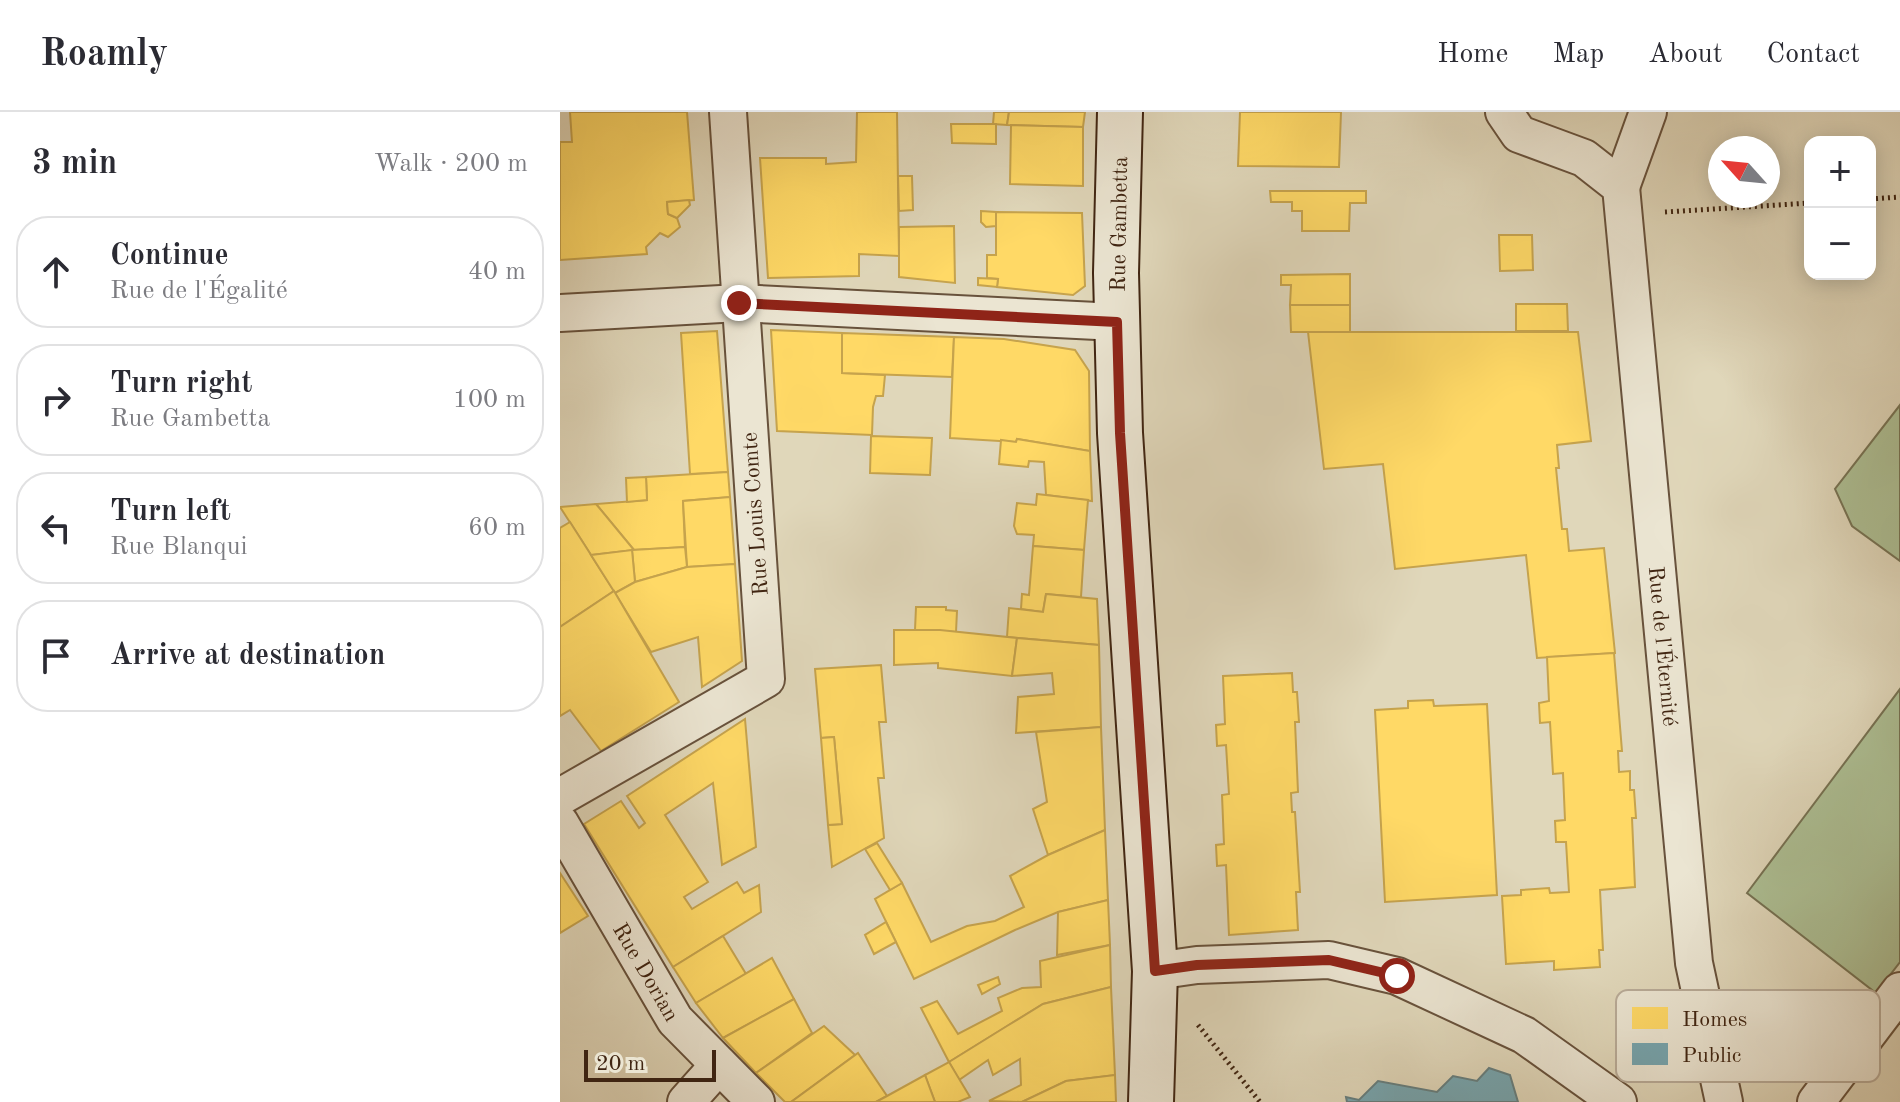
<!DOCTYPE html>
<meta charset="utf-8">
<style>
:root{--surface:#fff;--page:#f2f2f3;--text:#2b2b33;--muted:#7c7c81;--line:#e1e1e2}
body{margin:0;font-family:"Old Standard TT",serif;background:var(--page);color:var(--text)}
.controls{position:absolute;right:24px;top:24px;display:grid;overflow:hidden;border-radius:16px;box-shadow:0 4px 20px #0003}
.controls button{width:72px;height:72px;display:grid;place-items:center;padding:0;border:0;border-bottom:2px solid var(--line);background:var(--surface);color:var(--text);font:40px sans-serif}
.compass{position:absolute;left:1148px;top:24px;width:72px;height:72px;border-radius:50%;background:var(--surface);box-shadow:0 4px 20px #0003;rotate:297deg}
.scale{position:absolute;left:24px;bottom:20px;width:132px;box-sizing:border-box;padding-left:8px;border:4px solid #402512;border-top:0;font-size:22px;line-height:28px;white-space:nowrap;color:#402512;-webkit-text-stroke:6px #ebe5d2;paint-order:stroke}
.stop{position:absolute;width:24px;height:24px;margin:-18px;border:6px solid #8f2418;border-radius:50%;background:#fff}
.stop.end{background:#8f2418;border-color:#fff;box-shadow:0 2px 8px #0008}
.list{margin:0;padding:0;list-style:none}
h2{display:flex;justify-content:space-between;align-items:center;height:104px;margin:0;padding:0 32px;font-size:34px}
h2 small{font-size:26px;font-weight:400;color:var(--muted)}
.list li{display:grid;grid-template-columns:52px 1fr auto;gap:24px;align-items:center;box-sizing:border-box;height:112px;margin:0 16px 16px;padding:0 16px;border:2px solid var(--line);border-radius:32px}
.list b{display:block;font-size:30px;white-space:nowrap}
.list p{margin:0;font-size:26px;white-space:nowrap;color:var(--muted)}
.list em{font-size:26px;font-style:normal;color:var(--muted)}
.icon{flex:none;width:44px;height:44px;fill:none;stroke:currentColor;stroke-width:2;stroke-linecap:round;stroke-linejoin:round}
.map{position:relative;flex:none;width:1340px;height:990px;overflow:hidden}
header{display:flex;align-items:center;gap:48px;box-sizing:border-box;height:112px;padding:0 40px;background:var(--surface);border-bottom:2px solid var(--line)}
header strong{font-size:38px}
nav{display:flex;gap:44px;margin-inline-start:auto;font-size:28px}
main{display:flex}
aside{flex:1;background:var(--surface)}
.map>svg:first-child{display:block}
.green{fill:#adbf94;stroke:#767253;stroke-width:2}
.homes{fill:#ffd966;stroke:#c6a34d;stroke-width:2}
.public{fill:#76a5af;stroke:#667f80;stroke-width:2}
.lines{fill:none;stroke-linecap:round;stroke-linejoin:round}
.minor-casing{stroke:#68523c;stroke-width:40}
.secondary-casing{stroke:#402512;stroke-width:48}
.path{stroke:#402512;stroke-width:5;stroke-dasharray:2 4;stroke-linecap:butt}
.minor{stroke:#ebe5d2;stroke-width:36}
.secondary{stroke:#ebe5d2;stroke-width:44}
.route{stroke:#8f2418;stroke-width:10}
.labels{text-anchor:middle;stroke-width:8;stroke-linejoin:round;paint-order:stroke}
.street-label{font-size:22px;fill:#402512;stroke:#ebe5d2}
.key{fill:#ebe5d2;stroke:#b8ab98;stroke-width:2}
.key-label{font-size:22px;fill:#402512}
</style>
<header>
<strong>Roamly</strong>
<nav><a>Home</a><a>Map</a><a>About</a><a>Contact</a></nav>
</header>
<main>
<aside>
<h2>3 min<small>Walk · 200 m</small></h2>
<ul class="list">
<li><svg class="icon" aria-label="ahead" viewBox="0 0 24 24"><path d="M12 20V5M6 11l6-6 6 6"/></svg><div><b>Continue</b><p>Rue de l'Égalité</p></div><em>40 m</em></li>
<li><svg class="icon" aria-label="right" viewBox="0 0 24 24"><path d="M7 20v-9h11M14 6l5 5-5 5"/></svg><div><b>Turn right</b><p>Rue Gambetta</p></div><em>100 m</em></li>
<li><svg class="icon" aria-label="left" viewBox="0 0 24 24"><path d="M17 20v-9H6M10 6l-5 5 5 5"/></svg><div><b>Turn left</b><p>Rue Blanqui</p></div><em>60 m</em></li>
<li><svg class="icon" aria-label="arrive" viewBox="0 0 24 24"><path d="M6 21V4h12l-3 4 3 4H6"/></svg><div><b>Arrive at destination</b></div></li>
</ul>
</aside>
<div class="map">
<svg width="1340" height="990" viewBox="0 0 1340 990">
<rect width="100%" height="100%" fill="#e0d7ba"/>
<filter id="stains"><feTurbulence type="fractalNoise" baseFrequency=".0025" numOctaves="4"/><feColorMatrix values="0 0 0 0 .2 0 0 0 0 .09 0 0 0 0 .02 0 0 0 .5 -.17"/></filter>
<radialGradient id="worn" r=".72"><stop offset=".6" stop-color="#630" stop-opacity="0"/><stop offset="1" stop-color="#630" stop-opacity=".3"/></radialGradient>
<!-- green -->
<g class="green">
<polygon points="1340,293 1340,449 1292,414 1275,377"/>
<polygon points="1340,577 1340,850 1316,881 1187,781"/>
</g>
<!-- homes -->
<g class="homes">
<polygon points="10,0 127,0 134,88 107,90 108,102 117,106 120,115 108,125 100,121 86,135 87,142 0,148 0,30 12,30"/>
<polygon points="297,0 337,0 339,144 299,142 299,164 208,166 200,46 266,46 266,52 296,50"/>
<polygon points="434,0 449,0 447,13 433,12"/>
<polygon points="449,0 525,0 523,15 447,13"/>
<polygon points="680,0 781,0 779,55 678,54"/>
<polygon points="391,12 436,12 436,32 392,31"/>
<polygon points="451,13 523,15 523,74 450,72"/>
<polygon points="338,64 352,64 353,98 339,99"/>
<polygon points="710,79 806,79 806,91 790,91 789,119 742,119 742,99 732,99 732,90 711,90"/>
<polygon points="129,88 130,93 117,106 108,102 107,90"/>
<polygon points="421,99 436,100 436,114 426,115 421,110"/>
<polygon points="436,100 522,101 525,174 513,183 437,175 438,167 427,166 427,143 436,143"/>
<polygon points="394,114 395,171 339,165 339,115"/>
<polygon points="939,123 972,123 973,158 940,159"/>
<polygon points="790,162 790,193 730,193 731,173 721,173 721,163"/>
<polygon points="418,166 438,167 437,175 418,173"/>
<polygon points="956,192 1007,192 1008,219 956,219"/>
<polygon points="730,193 790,193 790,220 731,220"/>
<polygon points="211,218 282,221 282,261 325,263 323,284 316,284 313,295 312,323 217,319"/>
<polygon points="157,219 168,360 130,362 121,221"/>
<polygon points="748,220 1018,220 1031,329 997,333 999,356 996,356 1002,417 1007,417 1009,439 1044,436 1055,541 977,546 966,443 835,457 823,352 764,357"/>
<polygon points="282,221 394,225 392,265 282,261"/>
<polygon points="394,225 444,227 515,238 529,259 530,339 457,327 456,330 390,326"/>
<polygon points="311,324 372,326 370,363 310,361"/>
<polygon points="457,327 530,339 532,389 486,383 484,350 469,349 468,355 439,352 441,328 456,330"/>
<polygon points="168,360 170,385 123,389 125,435 74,438 36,392 87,388 86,365"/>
<polygon points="86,365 87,388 67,390 66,366"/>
<polygon points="477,382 528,388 524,438 473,434 474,423 457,422 454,414 457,391 476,393"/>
<polygon points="170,385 175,452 127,455 123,389"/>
<polygon points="36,392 74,438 31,443 0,395"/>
<polygon points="10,410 54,479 0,515 0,416"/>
<polygon points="473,434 524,438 521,485 486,482 483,500 461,497 462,482 469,483"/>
<polygon points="125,435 127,455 75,470 72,438"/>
<polygon points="72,438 75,470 55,481 31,443"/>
<polygon points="175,452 182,549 142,575 138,525 91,540 55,481 75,470 127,455"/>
<polygon points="54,479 119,590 41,639 10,598 0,604 0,515"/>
<polygon points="486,482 537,487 539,533 447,525 449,496 483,500"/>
<polygon points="356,495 386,495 386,498 397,499 396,520 355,518"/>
<polygon points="334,518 380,518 457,526 452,564 378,556 378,551 334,553"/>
<polygon points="457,526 539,533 541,615 456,621 458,585 494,582 492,561 452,564"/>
<polygon points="1054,541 1062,639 1058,639 1059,660 1070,659 1070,678 1074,678 1076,706 1072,706 1075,775 1040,778 1043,838 1039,838 1040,855 994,858 994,849 946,852 942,784 961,783 961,778 989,776 990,781 1009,780 1006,730 996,730 995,709 1005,708 1003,661 993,662 990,610 980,611 979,591 989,589 987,545"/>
<polygon points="321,553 326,610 319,610 324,666 318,666 324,726 272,755 268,713 282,712 274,625 261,626 255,557"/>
<polygon points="732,561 733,580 737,580 739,610 735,610 738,680 731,681 732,700 735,700 740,780 736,780 738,818 669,823 666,753 657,754 656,733 664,732 662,683 669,682 666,633 657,634 656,613 665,612 663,564"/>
<polygon points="873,588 874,594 927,592 937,783 825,790 815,598 848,596 848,589"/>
<polygon points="185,607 196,735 162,753 153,671 105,703 148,770 124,785 132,797 177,770 184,781 199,773 201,800 113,855 24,712 61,689 79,716 85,711 67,684"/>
<polygon points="541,615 545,718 488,743 473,697 487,690 476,620"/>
<polygon points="274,625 282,712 268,713 261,626"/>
<polygon points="545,718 548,788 498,800 455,818 354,867 315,787 342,771 371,830 407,814 435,809 464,795 450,764 488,743"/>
<polygon points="317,731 342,771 330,778 305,737"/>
<polygon points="0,761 28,804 0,821"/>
<polygon points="548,788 550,833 497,843 498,800"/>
<polygon points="326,810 336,830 314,842 305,823"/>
<polygon points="163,824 186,862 136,891 113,855"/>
<polygon points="550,833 551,875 483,892 389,950 361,896 377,889 398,922 442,899 438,886 462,876 481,875 480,849"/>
<polygon points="212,846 234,887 163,926 136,891"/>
<polygon points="438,865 440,872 422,882 418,873"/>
<polygon points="551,875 555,963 506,969 462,990 429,989 461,973 460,947 433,963 428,948 399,968 389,950 447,914 483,892"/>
<polygon points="234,887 252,921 196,961 163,926"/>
<polygon points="264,914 295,943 231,990 225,990 196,961"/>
<polygon points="298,941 327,984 316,990 231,990"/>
<polygon points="389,950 410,985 398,990 375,990 365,963"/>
<polygon points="365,963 375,990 316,990 327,984"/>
<polygon points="555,963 556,990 462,990 506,969"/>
</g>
<!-- public -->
<polygon class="public" points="929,956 950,963 958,990 787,990 786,985 799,988 818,969 877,980 893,964 917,969"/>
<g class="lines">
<!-- minor casing -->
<g class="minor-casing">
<g id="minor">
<path id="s1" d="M 944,0 L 959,22 L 1024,46 L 1061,75 L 1134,851 L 1164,990"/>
<polyline points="1061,75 1088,0"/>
<polyline points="0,201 179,191 557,210"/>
<polyline points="0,685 206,567 168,0"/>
<path id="s2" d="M 0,711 L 115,908 L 196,990"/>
<polyline points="595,859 637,853 769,848 837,864 964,923 1058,990"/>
<polyline points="126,990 159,953"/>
<polyline points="1256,990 1340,879"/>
</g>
</g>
<!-- secondary casing -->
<g class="secondary-casing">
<polyline id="secondary" points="560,0 556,161 560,321 595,859 591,990"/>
</g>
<!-- path -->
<g class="path">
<polyline points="1310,87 1340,85"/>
<polyline points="1105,100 1250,91"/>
<polyline points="638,913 700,990"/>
</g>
<!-- minor -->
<use href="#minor" class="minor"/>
<!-- secondary -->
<use href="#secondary" class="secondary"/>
</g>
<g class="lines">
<!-- route -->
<polyline class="route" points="179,191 557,210 560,321 595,859 637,853 769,848 837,864"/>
</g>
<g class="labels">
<!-- street labels -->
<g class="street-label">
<text transform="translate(558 112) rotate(-89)" y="8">Rue Gambetta</text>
<text transform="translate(194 402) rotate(-94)" y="8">Rue Louis Comte</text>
<text dy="8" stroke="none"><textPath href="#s1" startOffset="604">Rue de l'Éternité</textPath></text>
<text dy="8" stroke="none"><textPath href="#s2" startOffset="172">Rue Dorian</textPath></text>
</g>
</g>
<!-- legend -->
<rect x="1056" y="878" width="264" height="92" rx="12" class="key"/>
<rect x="1072" y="895" width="36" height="22" fill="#ffd966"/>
<rect x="1072" y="931" width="36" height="22" fill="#76a5af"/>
<g class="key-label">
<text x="1122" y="914">Homes</text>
<text x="1122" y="950">Public</text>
</g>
<rect width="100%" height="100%" filter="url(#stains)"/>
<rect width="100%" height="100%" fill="url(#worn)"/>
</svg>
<div class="controls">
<button>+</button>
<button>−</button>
</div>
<svg class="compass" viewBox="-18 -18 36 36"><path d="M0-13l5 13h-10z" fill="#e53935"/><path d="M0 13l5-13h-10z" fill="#7c7c81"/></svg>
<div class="scale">20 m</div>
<div class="stop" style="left:837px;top:864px"></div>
<div class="stop end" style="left:179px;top:191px"></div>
</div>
</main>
